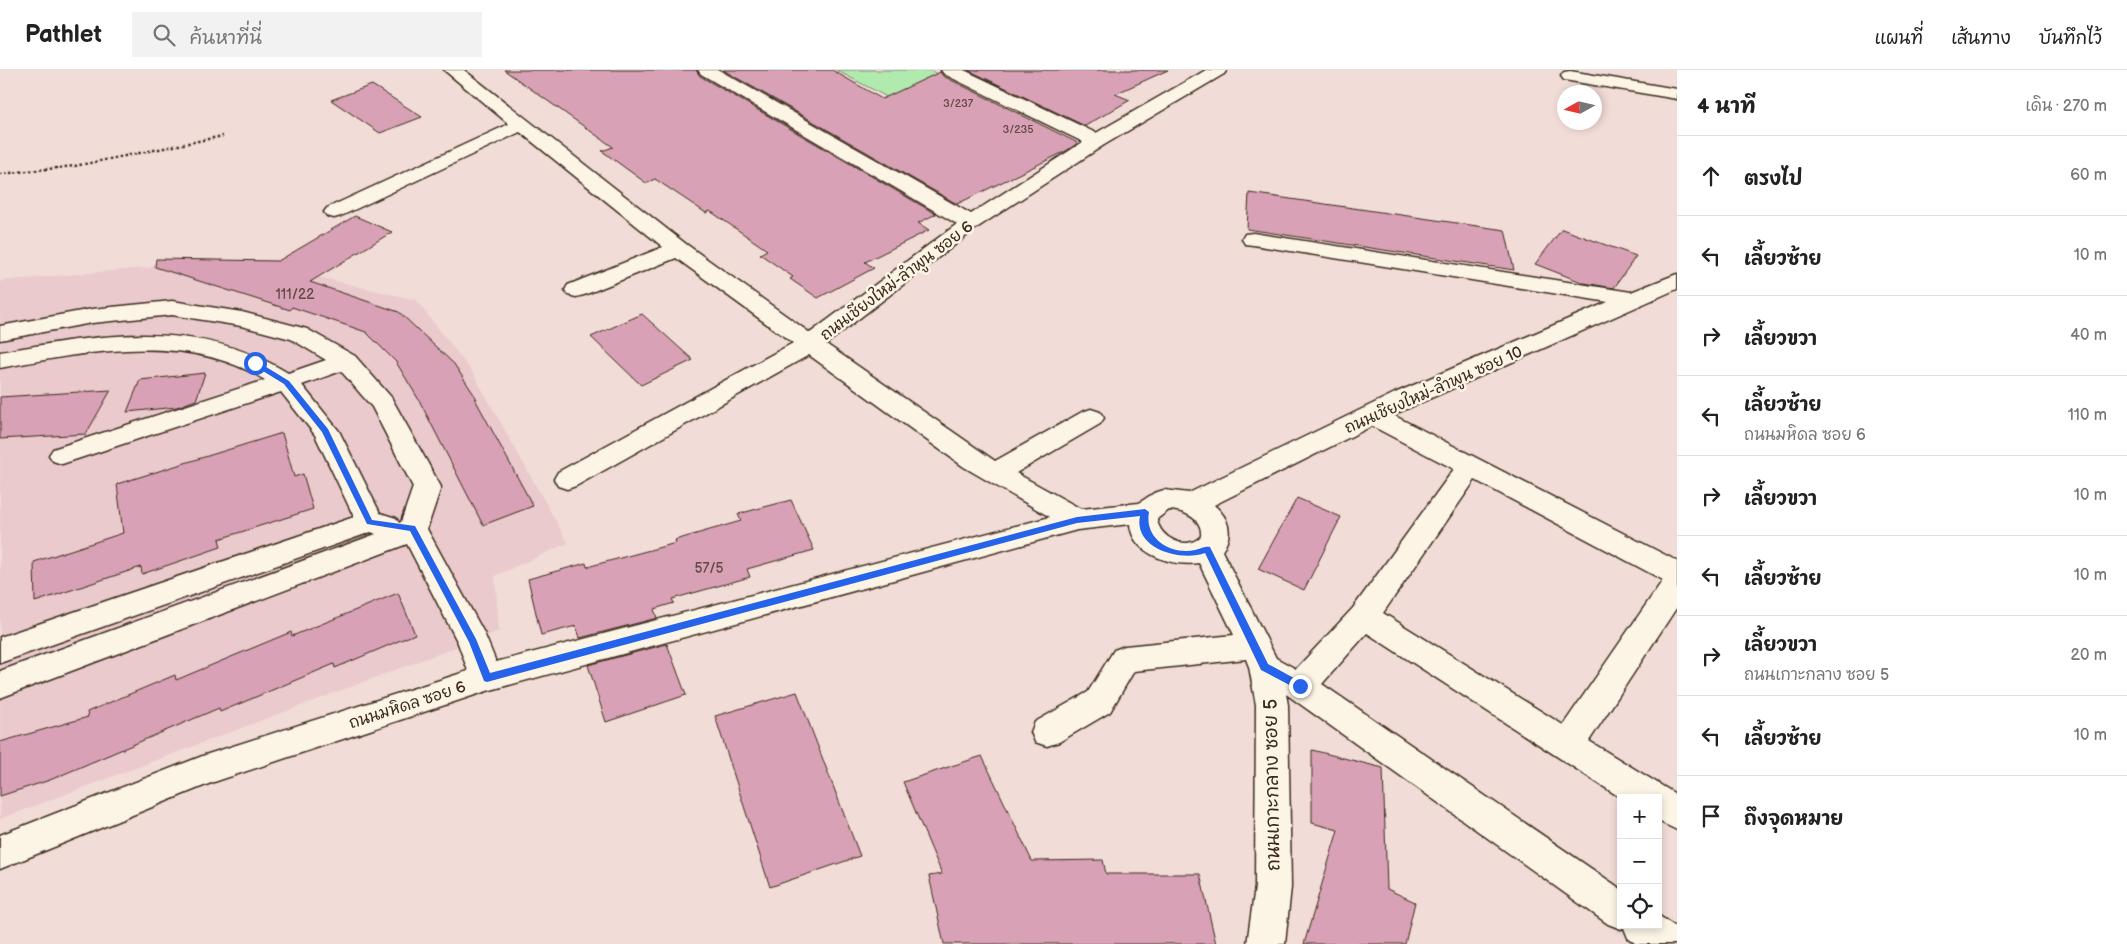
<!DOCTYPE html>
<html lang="th">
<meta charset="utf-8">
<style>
:root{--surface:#fff;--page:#f2f2f2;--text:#222;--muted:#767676;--line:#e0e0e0}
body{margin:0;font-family:"Balsamiq Sans","Playpen Sans Thai",sans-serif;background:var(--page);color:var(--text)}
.controls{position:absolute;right:15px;bottom:15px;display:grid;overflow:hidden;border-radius:0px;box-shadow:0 2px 8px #0003}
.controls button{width:45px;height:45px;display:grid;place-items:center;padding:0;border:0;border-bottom:1px solid var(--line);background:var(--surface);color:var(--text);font:25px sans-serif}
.compass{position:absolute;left:1557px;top:15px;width:45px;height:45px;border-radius:50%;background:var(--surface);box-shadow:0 2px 8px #0003;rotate:262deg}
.stop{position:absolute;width:15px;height:15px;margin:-11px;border:4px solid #2563eb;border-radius:50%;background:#fff}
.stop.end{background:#2563eb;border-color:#fff;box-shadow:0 1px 5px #0008}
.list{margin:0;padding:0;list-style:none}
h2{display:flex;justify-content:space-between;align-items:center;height:65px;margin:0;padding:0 20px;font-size:21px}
h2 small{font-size:16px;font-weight:400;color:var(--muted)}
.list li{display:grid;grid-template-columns:32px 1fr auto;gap:15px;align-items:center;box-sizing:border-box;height:80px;padding:0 20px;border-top:1px solid var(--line)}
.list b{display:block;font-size:19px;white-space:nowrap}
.list p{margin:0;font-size:16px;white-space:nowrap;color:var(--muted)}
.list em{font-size:16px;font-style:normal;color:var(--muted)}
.icon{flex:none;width:28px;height:28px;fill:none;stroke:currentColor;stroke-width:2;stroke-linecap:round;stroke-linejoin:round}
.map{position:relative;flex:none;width:1677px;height:874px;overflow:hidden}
header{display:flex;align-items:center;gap:30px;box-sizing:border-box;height:70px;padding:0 25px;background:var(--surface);border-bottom:1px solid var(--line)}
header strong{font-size:24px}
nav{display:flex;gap:28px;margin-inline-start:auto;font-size:18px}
.search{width:350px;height:45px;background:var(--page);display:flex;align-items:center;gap:12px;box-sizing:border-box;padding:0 18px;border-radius:0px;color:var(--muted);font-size:19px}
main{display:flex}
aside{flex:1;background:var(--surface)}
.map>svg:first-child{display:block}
.built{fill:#eacacd}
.green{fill:#b0eaae;stroke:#768a66}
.building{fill:#d9a1b5;stroke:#3b2a1e}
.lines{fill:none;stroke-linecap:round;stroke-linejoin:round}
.minor-casing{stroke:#3b2a1e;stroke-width:3}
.path{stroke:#3b2a1e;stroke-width:2.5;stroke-dasharray:2.5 2.5;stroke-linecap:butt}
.minor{fill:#fcf5e5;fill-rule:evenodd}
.route{fill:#2563eb}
.labels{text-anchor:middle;stroke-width:5;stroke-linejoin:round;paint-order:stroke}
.far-number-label{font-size:11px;fill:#624844}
.number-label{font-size:14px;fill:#624844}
.street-label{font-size:16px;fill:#3b2a1e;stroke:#fcf5e5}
.near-street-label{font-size:19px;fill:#3b2a1e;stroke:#fcf5e5}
</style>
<header>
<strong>Pathlet</strong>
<div class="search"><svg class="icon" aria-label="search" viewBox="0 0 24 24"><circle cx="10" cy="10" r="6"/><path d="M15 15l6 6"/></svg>ค้นหาที่นี่</div>
<nav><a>แผนที่</a><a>เส้นทาง</a><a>บันทึกไว้</a></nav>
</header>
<main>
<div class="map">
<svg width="1677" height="874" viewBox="0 0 1677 874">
<rect width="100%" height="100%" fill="#f2dcd7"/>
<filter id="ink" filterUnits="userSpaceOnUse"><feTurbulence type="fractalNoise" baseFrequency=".02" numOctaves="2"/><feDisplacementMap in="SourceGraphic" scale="10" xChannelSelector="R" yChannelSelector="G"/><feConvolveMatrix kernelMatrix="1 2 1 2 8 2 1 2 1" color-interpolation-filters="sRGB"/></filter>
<g filter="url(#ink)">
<!-- built -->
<polygon class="built" points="155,197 293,201 416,230 473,303 568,473 495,506 499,561 0,749 0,211"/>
<!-- green -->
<polygon class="green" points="836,0 930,0 937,4 887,27"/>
<!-- building -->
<g class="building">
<polygon points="504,0 696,0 700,6 936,144 918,153 929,160 865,192 874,198 818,228 790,209 793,207 760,184 767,180 710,141 706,143 655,109 646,113 602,81 613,77"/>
<polygon points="723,0 832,0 882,29 940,2 943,6 1078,73 1066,81 957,134"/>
<polygon points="968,0 1168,0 1115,24 1130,30 1085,56"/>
<polygon points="372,15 422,47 380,63 331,30"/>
<polygon points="1249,123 1505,160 1514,200 1247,159"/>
<polygon points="355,146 392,162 310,212 399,242 454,294 477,329 475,329 533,436 483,455 419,330 396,292 366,262 292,237 290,240 155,197 156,189 278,191"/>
<polygon points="1562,159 1636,186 1614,218 1584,213 1535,194"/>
<polygon points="642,244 693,290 641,315 591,267"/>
<polygon points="205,303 196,330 177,337 127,342 140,310"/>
<polygon points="111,320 86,364 0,369 0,327"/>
<polygon points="282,363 294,407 303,404 313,439 219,469 221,477 142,504 141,497 35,532 34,492 123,463 117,414"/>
<polygon points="1297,428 1341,447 1304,520 1258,499"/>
<polygon points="791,430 814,480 747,499 750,507 672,529 674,533 654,539 657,548 580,568 576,556 541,565 528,509 586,493 587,497 676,473 675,470 741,451 738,444"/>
<polygon points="398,523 415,564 335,598 334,594 220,642 219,638 50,710 0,726 0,672 88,647 87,642 175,605 176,610 291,562 292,566"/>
<polygon points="667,574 686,625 606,652 588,595"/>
<polygon points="797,622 860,786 770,817 715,646"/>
<polygon points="1312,680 1383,698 1387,819 1415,832 1405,874 1304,874 1338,760 1312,753"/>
<polygon points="982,686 1032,791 1103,790 1106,804 1200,804 1216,874 944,874 929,806 942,804 903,712"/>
</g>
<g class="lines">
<!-- minor casing -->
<g class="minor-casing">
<g id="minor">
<path d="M 444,0 L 464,0 L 686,174 L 810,263 L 957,154 L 701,4 L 698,0 L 719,0 L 971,144 L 1083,72 L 944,4 L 941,0 L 964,0 L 1096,63 L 1206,0 L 1227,0 L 1224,4 L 1104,75 L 978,157 L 826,274 L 995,391 L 1082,342 L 1091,339 L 1100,342 L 1104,348 L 1100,354 L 1016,403 L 1081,439 L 1139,433 L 1154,423 L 1164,420 L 1189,423 L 1395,323 L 1608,232 L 1253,175 L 1245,174 L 1242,169 L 1245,164 L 1253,163 L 1631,222 L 1677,204 L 1677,219 L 1393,345 L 1677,491 L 1677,537 L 1589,671 L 1677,725 L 1677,760 L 1658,751 L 1658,728 L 1621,728 L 1367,563 L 1322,614 L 1621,819 L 1621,855 L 1658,855 L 1658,845 L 1677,858 L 1677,874 L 1636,874 L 1628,868 L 1624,858 L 1621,859 L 1608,854 L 1286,624 L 1288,635 L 1291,817 L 1285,874 L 1247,874 L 1255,817 L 1256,635 L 1249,597 L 1246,589 L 1134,601 L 1110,642 L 1059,672 L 1047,676 L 1035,672 L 1031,662 L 1035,652 L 1088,622 L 1114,580 L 1125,576 L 1234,565 L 1199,493 C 1174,497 1132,485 1130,454 L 1077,460 L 487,621 L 211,713 L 0,799 L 0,765 L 205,685 L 468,601 L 458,573 L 407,474 L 0,628 L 0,601 L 376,464 L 371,462 L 0,593 L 0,567 L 354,447 L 315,365 L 281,322 L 62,394 L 53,391 L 49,385 L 53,379 L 265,310 C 186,261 87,282 0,298 L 0,282 C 100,265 196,247 288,303 L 326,290 L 291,269 L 241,256 L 172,245 L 92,253 L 0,270 L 0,256 L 92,239 L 172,231 L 242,242 L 307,259 L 355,286 L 391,327 L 441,417 L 427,459 L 484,563 L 496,592 L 1050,447 L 964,397 L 809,285 L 576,416 L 567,419 L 558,416 L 554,409 L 558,402 L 793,273 L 676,188 L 584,225 L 576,227 L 568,225 L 565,220 L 568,215 L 663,177 L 520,62 L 341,146 L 334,148 L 327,146 L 324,142 L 327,138 L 509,54 ZM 341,301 L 372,337 L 413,417 L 401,452 L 399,453 L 396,448 L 380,443 L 339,361 L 302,315 ZM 1372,356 L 1454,399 L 1353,538 L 1296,599 L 1276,588 L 1222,481 C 1234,464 1229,448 1214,435 ZM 1475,410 L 1663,510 L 1563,655 L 1383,543 ZM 1169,440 C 1184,441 1203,448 1201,466 C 1187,482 1159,468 1157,449 Z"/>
<polygon points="1570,1 1677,19 1677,29 1564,10 1561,6 1564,2"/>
</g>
</g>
<!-- path -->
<polyline class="path" points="0,104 75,96 223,66"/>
<!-- minor -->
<use href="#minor" class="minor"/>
</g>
</g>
<!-- route -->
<path class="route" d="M 253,292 L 258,292 L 289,311 L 328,359 L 372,450 L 415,456 L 476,569 L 490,603 L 1077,447 L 1145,439 L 1149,442 C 1144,469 1171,485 1195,480 C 1201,479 1204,476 1210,477 L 1268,594 L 1303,613 L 1305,616 L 1303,619 L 1297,619 L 1261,600 L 1205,483 C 1181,492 1133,479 1140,446 L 1077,453 L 487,612 L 484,611 L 469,572 L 410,461 L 367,454 L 322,362 L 284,314 L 253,295 Z"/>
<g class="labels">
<!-- far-number labels -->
<g class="far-number-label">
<text x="958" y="37">3/237</text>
<text x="1018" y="63">3/235</text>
</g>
<!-- number labels -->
<g class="number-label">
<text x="295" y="229">111/22</text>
<text x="709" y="503">57/5</text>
</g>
<!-- street labels -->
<g class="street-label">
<text transform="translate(896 210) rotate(-37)" y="6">ถนนเชียงใหม่-ลำพูน ซอย 6</text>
<text transform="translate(1433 319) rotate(-24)" y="6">ถนนเชียงใหม่-ลำพูน ซอย 10</text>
<text transform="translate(407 634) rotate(-18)" y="6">ถนนมหิดล ซอย 6</text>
</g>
<!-- near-street labels -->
<g class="near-street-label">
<text transform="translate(1271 715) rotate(-91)" y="7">ถนนเกาะกลาง ซอย 5</text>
</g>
</g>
</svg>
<div class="controls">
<button>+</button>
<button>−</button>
<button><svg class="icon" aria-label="locate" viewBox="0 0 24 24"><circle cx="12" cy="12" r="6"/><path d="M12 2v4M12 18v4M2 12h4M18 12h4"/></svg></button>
</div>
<svg class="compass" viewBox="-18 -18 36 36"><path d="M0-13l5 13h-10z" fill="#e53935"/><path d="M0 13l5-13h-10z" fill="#767676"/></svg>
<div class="stop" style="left:255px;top:293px"></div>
<div class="stop end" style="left:1300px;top:616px"></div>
</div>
<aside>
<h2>4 นาที<small>เดิน · 270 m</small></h2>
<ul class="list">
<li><svg class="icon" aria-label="ahead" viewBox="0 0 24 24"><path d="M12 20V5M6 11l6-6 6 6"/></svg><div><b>ตรงไป</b></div><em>60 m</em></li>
<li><svg class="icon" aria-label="left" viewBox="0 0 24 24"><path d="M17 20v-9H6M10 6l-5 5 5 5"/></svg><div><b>เลี้ยวซ้าย</b></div><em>10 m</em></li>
<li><svg class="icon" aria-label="right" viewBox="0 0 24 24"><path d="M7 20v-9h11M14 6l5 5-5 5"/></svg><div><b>เลี้ยวขวา</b></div><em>40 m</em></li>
<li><svg class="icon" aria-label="left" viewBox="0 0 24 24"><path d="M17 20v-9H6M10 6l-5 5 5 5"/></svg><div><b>เลี้ยวซ้าย</b><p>ถนนมหิดล ซอย 6</p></div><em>110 m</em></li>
<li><svg class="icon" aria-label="right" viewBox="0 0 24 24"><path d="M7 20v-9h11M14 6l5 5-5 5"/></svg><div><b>เลี้ยวขวา</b></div><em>10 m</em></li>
<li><svg class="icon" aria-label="left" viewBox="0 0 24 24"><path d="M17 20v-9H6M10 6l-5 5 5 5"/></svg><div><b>เลี้ยวซ้าย</b></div><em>10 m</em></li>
<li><svg class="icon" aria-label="right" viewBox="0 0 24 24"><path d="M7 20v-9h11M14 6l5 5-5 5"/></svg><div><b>เลี้ยวขวา</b><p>ถนนเกาะกลาง ซอย 5</p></div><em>20 m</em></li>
<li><svg class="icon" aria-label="left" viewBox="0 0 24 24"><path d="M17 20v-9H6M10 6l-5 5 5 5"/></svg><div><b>เลี้ยวซ้าย</b></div><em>10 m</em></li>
<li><svg class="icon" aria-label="arrive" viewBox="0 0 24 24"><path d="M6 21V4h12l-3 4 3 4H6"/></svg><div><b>ถึงจุดหมาย</b></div></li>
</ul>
</aside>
</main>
